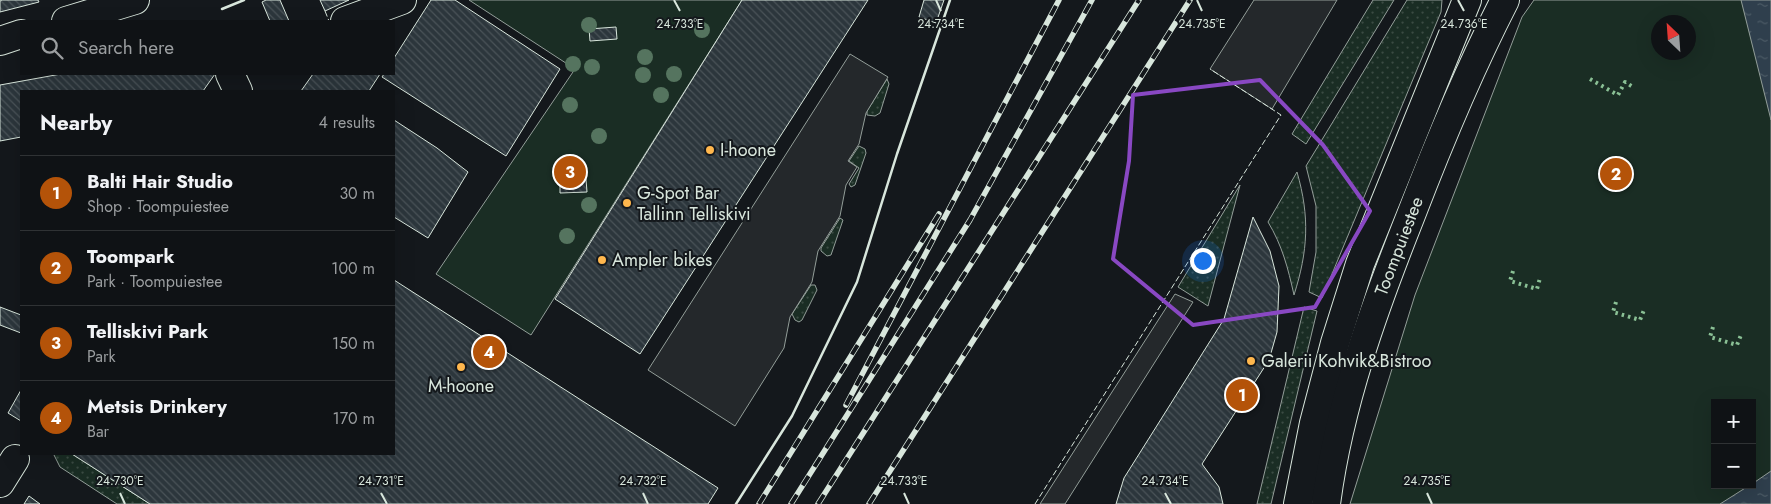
<!DOCTYPE html>
<meta charset="utf-8">
<style>
:root{--surface:#0f1215;--page:#181b1e;--text:#f1f3f6;--muted:#9b9ea0;--line:#2f3234;--accent:#b45309}
body{margin:0;font-family:Jost,sans-serif;background:var(--page);color:var(--text)}
.controls{position:absolute;right:15px;bottom:15px;display:grid;overflow:hidden;border-radius:0px;box-shadow:0 5px 20px #0002}
.controls button{width:45px;height:45px;display:grid;place-items:center;padding:0;border:0;border-bottom:1px solid var(--line);background:var(--surface);color:var(--text);font:25px sans-serif}
.compass{position:absolute;left:1651px;top:15px;width:45px;height:45px;border-radius:50%;background:var(--surface);box-shadow:0 5px 20px #0002;rotate:335deg}
.you{position:absolute;left:1202px;top:260px;width:18px;height:18px;margin:-12px;border:4px solid #fff;border-radius:50%;background:#1a73e8;box-shadow:0 0 0 8px #1a73e833}
.badge{display:grid;place-items:center;width:32px;height:32px;border-radius:50%;background:var(--accent);color:#fff;font-size:16px;font-weight:700}
.pin{position:absolute;translate:-50% -50%;border:2px solid #fff;box-shadow:0 1px 5px #0006}
.list{margin:0;padding:0;list-style:none}
h2{display:flex;justify-content:space-between;align-items:center;height:65px;margin:0;padding:0 20px;font-size:21px}
h2 small{font-size:16px;font-weight:400;color:var(--muted)}
.list li{display:grid;grid-template-columns:32px 1fr auto;gap:15px;align-items:center;box-sizing:border-box;height:75px;padding:0 20px;border-top:1px solid var(--line)}
.list b{display:block;font-size:19px;white-space:nowrap}
.list p{margin:0;font-size:16px;white-space:nowrap;color:var(--muted)}
.list em{font-size:16px;font-style:normal;color:var(--muted)}
.icon{flex:none;width:28px;height:28px;fill:none;stroke:currentColor;stroke-width:2;stroke-linecap:round;stroke-linejoin:round}
.map{position:relative;flex:none;width:1771px;height:504px;overflow:hidden}
.search{position:absolute;background:var(--surface);box-shadow:0 5px 20px #0002;left:20px;top:20px;width:375px;height:55px;display:flex;align-items:center;gap:12px;box-sizing:border-box;padding:0 18px;border-radius:0px;color:var(--muted);font-size:19px}
.panel{position:absolute;background:var(--surface);box-shadow:0 5px 20px #0002;left:20px;top:90px;width:375px;height:365px;border-radius:0px}
.map>svg:first-child{display:block}
.grass{fill:url(#grass-dots);stroke:#939e99}
.green{fill:#1a2d24;stroke:#939e99;fill-rule:evenodd}
.parking{fill:#24282b;stroke:#939e99}
.water{fill:url(#water-ripples);stroke:#939e99}
.building{fill:url(#building-back-hatch);stroke:#d8e6dc}
.lines{fill:none;stroke-linecap:round;stroke-linejoin:round}
.minor-casing{stroke:#d8e6dc;stroke-width:30}
.major-casing{stroke:#d8e6dc;stroke-width:30}
.minor{stroke:#14181c;stroke-width:28}
.major{stroke:#14181c;stroke-width:28}
.rail-casing{stroke:#d8e6dc;stroke-width:5.5}
.rail{stroke:#14181c;stroke-width:4;stroke-dasharray:11;stroke-linecap:butt}
.hedge{stroke:#8ac095;stroke-width:4;stroke-dasharray:2.5 4;stroke-linecap:butt}
.fence{stroke:#d8e6dc;stroke-width:1;stroke-dasharray:6 2.5;stroke-linecap:butt}
.wall{stroke:#d8e6dc;stroke-width:2.5}
.tree{fill:#55745f}
.marked{fill:none;stroke:#8948c3;stroke-width:4;stroke-linejoin:round}
.ticks{fill:none;stroke:#d8e6dc;stroke-width:2}
.poi-dot{fill:#ffb74d;stroke:#14181c;stroke-width:2}
.labels{text-anchor:middle;stroke-width:4;stroke-linejoin:round;paint-order:stroke}
.poi-label{font-size:18px;fill:#d8e6dc;stroke:#14181c;text-anchor:start}
.street-label{font-size:18px;fill:#d8e6dc;stroke:#14181c}
.ticks-label{font-size:12px;text-anchor:middle;fill:#d8e6dc;stroke:#14181c;stroke-width:4;stroke-linejoin:round;paint-order:stroke}
</style>
<div class="map">
<svg width="1771" height="504" viewBox="0 0 1771 504">
<defs>
<pattern id="grass-dots" width="8" height="8" patternUnits="userSpaceOnUse" patternTransform="scale(1.25)"><rect width="8" height="8" fill="#1a2d24"/><path d="M2 2h.1M6 6h.1" fill="none" stroke="#3b4b43" stroke-width="1.8" stroke-linecap="round"/></pattern>
<pattern id="water-ripples" width="26" height="14" patternUnits="userSpaceOnUse" patternTransform="scale(1.25)"><rect width="26" height="14" fill="#2f3f4d"/><path d="M2 4q2-2 4 0t4 0M15 11q2-2 4 0t4 0" fill="none" stroke="#4c5b66"/></pattern>
<pattern id="building-back-hatch" width="6" height="6" patternUnits="userSpaceOnUse" patternTransform="scale(1.25)"><rect width="6" height="6" fill="#2c363c"/><path d="M-1 5l2 2M0 0l6 6M5-1l2 2" fill="none" stroke="#4a5358"/></pattern>
</defs>
<rect width="100%" height="100%" fill="#14181c"/>
<!-- grass -->
<g class="grass">
<polygon points="1373,0 1394,0 1306,144 1292,134"/>
<polygon points="1407,0 1442,0 1441,12 1322,298 1309,292 1316,252 1316,206 1306,166"/>
<polygon points="887,79 889,84 880,113 875,116 867,115 867,111"/>
<polygon points="859,146 865,149 866,153 855,185 851,187 849,184 859,168 849,161"/>
<path d="M 1297,172 C 1310,217 1308,251 1294,295 C 1288,268 1282,245 1268,222 Z"/>
<polygon points="1240,185 1208,306 1178,287"/>
<polygon points="840,218 843,220 831,255 827,256 821,251 821,248"/>
<polygon points="811,285 815,285 817,290 802,320 799,322 795,320 792,314"/>
<polygon points="1304,307 1317,311 1271,504 1257,504"/>
<polygon points="55,454 72,454 150,504 117,504 60,467 54,455"/>
</g>
<!-- green -->
<g class="green">
<polygon points="469,0 742,0 531,335 436,274 575,69"/>
<path d="M 1534,0 L 1771,0 L 1771,504 L 1350,504 L 1415,295 L 1522,17 ZM 1658,22 L 1688,22 L 1688,52 L 1658,52 ZM 1715,403 L 1752,403 L 1752,485 L 1715,485 Z"/>
</g>
<!-- parking -->
<g class="parking">
<polygon points="1254,0 1337,0 1272,109 1210,69"/>
<polygon points="850,54 888,77 866,113 859,144 848,161 857,167 846,185 840,216 818,251 812,282 790,317 784,348 735,426 648,370"/>
<polygon points="1175,294 1193,302 1065,504 1040,504"/>
</g>
<!-- water -->
<g class="water">
<polygon points="1741,0 1771,0 1771,120"/>
<polygon points="1771,471 1771,504 1720,504 1750,485 1752,485 1752,484"/>
</g>
<!-- building -->
<g class="building">
<polygon points="2,0 38,0 39,2 0,12 0,1"/>
<polygon points="266,0 280,0 289,21 270,21 262,2"/>
<polygon points="320,0 349,0 325,11"/>
<polygon points="431,0 455,0 560,69 506,156 382,77 384,74 394,74 394,58"/>
<polygon points="742,0 868,0 640,354 555,299"/>
<polygon points="924,0 944,0 936,23 919,17"/>
<polygon points="616,27 617,39 590,41 589,29"/>
<polygon points="61,74 215,74 203,91 21,91 21,137 0,141 0,85"/>
<polygon points="313,74 380,74 369,91 301,91"/>
<polygon points="394,120 437,148 468,172 428,238 394,217"/>
<polygon points="586,179 587,192 560,193 560,181"/>
<polygon points="1253,217 1270,251 1279,286 1277,332 1269,360 1202,464 1219,487 1223,504 1116,504 1124,478 1224,319"/>
<polygon points="394,280 718,488 708,504 150,504 72,454 394,454"/>
<polygon points="0,307 21,315 21,333 0,325"/>
<polygon points="21,390 21,421 8,413"/>
<polygon points="29,496 40,504 24,504"/>
</g>
<g class="lines">
<!-- minor casing -->
<g class="minor-casing">
<g id="minor">
<polyline points="66,21 135,0"/>
<polyline points="345,21 402,0"/>
<polyline points="0,41 21,34"/>
<polyline points="230,74 238,91"/>
<polyline points="0,483 15,459"/>
</g>
</g>
<!-- major casing -->
<g class="major-casing">
<g id="major">
<polyline points="1298,504 1314,423 1335,343 1360,264 1467,0"/>
<path d="M 1326,504 C 1339,404 1374,308 1411,215 C 1439,142 1469,70 1505,0"/>
</g>
</g>
<!-- minor -->
<use href="#minor" class="minor"/>
<!-- major -->
<use href="#major" class="major"/>
<!-- rail casing -->
<g class="rail-casing">
<g id="rail">
<polyline points="846,405 1059,0"/>
<polyline points="759,504 939,214"/>
<polyline points="791,504 970,220 1092,0"/>
<polyline points="818,504 1139,0"/>
<polyline points="869,504 1190,0"/>
</g>
</g>
<!-- rail -->
<use href="#rail" class="rail"/>
<!-- hedge -->
<g class="hedge">
<polyline points="1590,79 1618,95 1625,82 1633,87"/>
<polyline points="1513,271 1510,281 1537,289 1540,278"/>
<polyline points="1616,302 1613,312 1640,320 1644,310"/>
<polyline points="1713,327 1710,337 1737,345 1741,335"/>
</g>
<!-- fence -->
<g class="fence">
<polyline points="325,11 329,21"/>
<polyline points="1035,504 1281,115 1210,69"/>
</g>
<!-- wall -->
<g class="wall">
<polyline points="222,9 244,0"/>
<polyline points="736,504 792,416 857,282 897,154 950,0"/>
</g>
</g>
<!-- trees -->
<g class="tree">
<circle cx="589" cy="25" r="8"/>
<circle cx="702" cy="30" r="8"/>
<circle cx="645" cy="57" r="8"/>
<circle cx="573" cy="64" r="8"/>
<circle cx="592" cy="67" r="8"/>
<circle cx="674" cy="74" r="8"/>
<circle cx="643" cy="75" r="8"/>
<circle cx="661" cy="95" r="8"/>
<circle cx="570" cy="105" r="8"/>
<circle cx="599" cy="136" r="8"/>
<circle cx="589" cy="205" r="8"/>
<circle cx="567" cy="236" r="8"/>
</g>
<!-- marked area -->
<path class="marked" d="M 1260,80 L 1323,145 L 1370,211 L 1315,307 L 1193,325 L 1113,259 L 1129,161 L 1133,95 Z"/>
<!-- ticks -->
<path class="ticks" d="M 674,0 L 680,11M 936,0 L 941,11M 1197,0 L 1202,11M 1458,0 L 1464,11M 120,493 L 125,504M 381,493 L 387,504M 643,493 L 648,504M 904,493 L 909,504M 1165,493 L 1171,504M 1427,493 L 1432,504"/>
<!-- markers -->
<g class="poi-dot">
<circle cx="710" cy="150" r="5"/>
<circle cx="627" cy="203" r="5"/>
<circle cx="602" cy="260" r="5"/>
<circle cx="1251" cy="361" r="5"/>
<circle cx="461" cy="367" r="5"/>
</g>
<g class="labels">
<!-- poi labels -->
<g class="poi-label">
<text x="720" y="156">I-hoone</text>
<text x="637" y="199">G-Spot Bar<tspan x="637" dy="21">Tallinn Telliskivi</tspan></text>
<text x="612" y="266">Ampler bikes</text>
<text x="1261" y="367">Galerii Kohvik&amp;Bistroo</text>
<text x="461" y="392" text-anchor="middle">M-hoone</text>
</g>
<!-- street labels -->
<g class="street-label">
<text transform="translate(1399 246) rotate(-69)" y="6">Toompuiestee</text>
</g>
</g>
<g class="ticks-label">
<text x="680" y="28">24.733°E</text>
<text x="941" y="28">24.734°E</text>
<text x="1202" y="28">24.735°E</text>
<text x="1464" y="28">24.736°E</text>
<text x="120" y="485">24.730°E</text>
<text x="381" y="485">24.731°E</text>
<text x="643" y="485">24.732°E</text>
<text x="904" y="485">24.733°E</text>
<text x="1165" y="485">24.734°E</text>
<text x="1427" y="485">24.735°E</text>
</g>
</svg>
<div class="controls">
<button>+</button>
<button>−</button>
</div>
<svg class="compass" viewBox="-18 -18 36 36"><path d="M0-13l5 13h-10z" fill="#e53935"/><path d="M0 13l5-13h-10z" fill="#9b9ea0"/></svg>
<div class="you"></div>
<div class="pin badge" style="left:1242px;top:395px">1</div>
<div class="pin badge" style="left:1616px;top:174px">2</div>
<div class="pin badge" style="left:570px;top:172px">3</div>
<div class="pin badge" style="left:489px;top:352px">4</div>
<div class="search"><svg class="icon" aria-label="search" viewBox="0 0 24 24"><circle cx="10" cy="10" r="6"/><path d="M15 15l6 6"/></svg>Search here</div>
<section class="panel">
<h2>Nearby<small>4 results</small></h2>
<ul class="list">
<li><span class="badge">1</span><div><b>Balti Hair Studio</b><p>Shop · Toompuiestee</p></div><em>30 m</em></li>
<li><span class="badge">2</span><div><b>Toompark</b><p>Park · Toompuiestee</p></div><em>100 m</em></li>
<li><span class="badge">3</span><div><b>Telliskivi Park</b><p>Park</p></div><em>150 m</em></li>
<li><span class="badge">4</span><div><b>Metsis Drinkery</b><p>Bar</p></div><em>170 m</em></li>
</ul>
</section>
</div>
